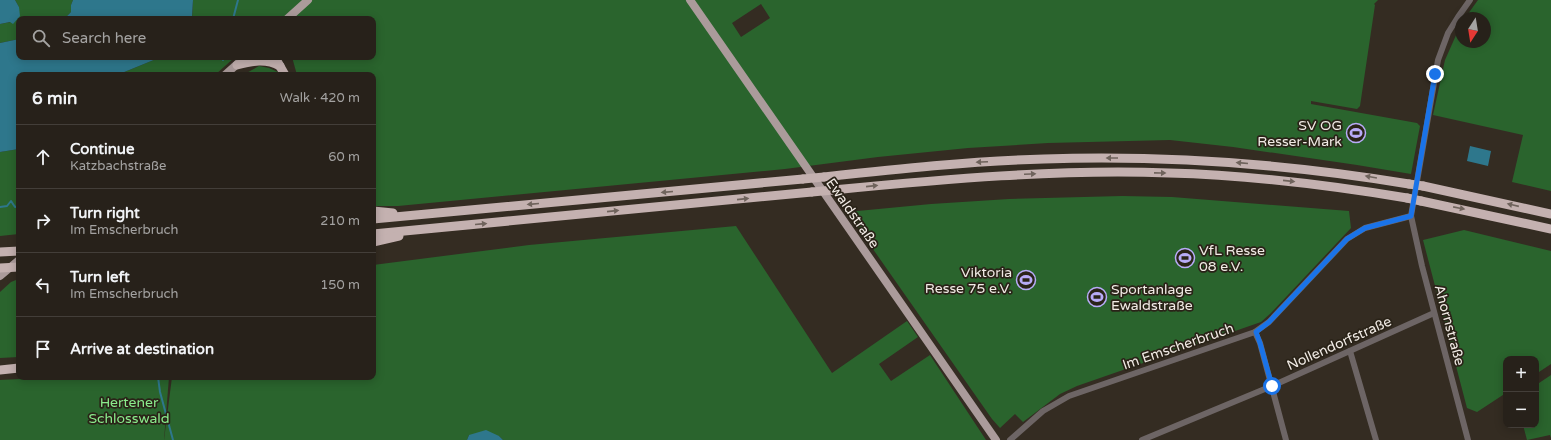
<!DOCTYPE html>
<meta charset="utf-8">
<style>
:root{--surface:#27211a;--page:#332e27;--text:#f1f3f6;--muted:#a4a3a2;--line:#433e39}
body{margin:0;font-family:"Varela Round",sans-serif;background:var(--page);color:var(--text)}
.controls{position:absolute;right:12px;bottom:12px;display:grid;overflow:hidden;border-radius:8px;box-shadow:0 2px 10px #0003}
.controls button{width:36px;height:36px;display:grid;place-items:center;padding:0;border:0;border-bottom:1px solid var(--line);background:var(--surface);color:var(--text);font:20px sans-serif}
.compass{position:absolute;left:1455px;top:12px;width:36px;height:36px;border-radius:50%;background:var(--surface);box-shadow:0 2px 10px #0003;rotate:192deg}
.stop{position:absolute;width:12px;height:12px;margin:-9px;border:3px solid #1a73e8;border-radius:50%;background:#fff}
.stop.end{background:#1a73e8;border-color:#fff;box-shadow:0 1px 4px #0008}
.list{margin:0;padding:0;list-style:none}
h2{display:flex;justify-content:space-between;align-items:center;height:52px;margin:0;padding:0 16px;font-size:17px}
h2 small{font-size:13px;font-weight:400;color:var(--muted)}
.list li{display:grid;grid-template-columns:26px 1fr auto;gap:12px;align-items:center;box-sizing:border-box;height:64px;padding:0 16px;border-top:1px solid var(--line)}
.list b{display:block;font-size:15px;white-space:nowrap}
.list p{margin:0;font-size:13px;white-space:nowrap;color:var(--muted)}
.list em{font-size:13px;font-style:normal;color:var(--muted)}
.icon{flex:none;width:22px;height:22px;fill:none;stroke:currentColor;stroke-width:2;stroke-linecap:round;stroke-linejoin:round}
.map{position:relative;flex:none;width:1551px;height:440px;overflow:hidden}
.search{position:absolute;background:var(--surface);box-shadow:0 2px 10px #0003;left:16px;top:16px;width:360px;height:44px;display:flex;align-items:center;gap:10px;box-sizing:border-box;padding:0 14px;border-radius:8px;color:var(--muted);font-size:15px}
.panel{position:absolute;background:var(--surface);box-shadow:0 2px 10px #0003;left:16px;top:72px;width:360px;height:308px;border-radius:8px}
.map>svg:first-child{display:block}
.green{fill:#2a642d;fill-rule:evenodd}
.water{fill:#2e778c}
.lines{fill:none;stroke-linecap:round;stroke-linejoin:round}
.stream{stroke:#2e778c;stroke-width:2}
.minor{stroke:#6d6565;stroke-width:6}
.major{stroke:#ab9b9b;stroke-width:8}
.highway{stroke:#c4b1b0;stroke-width:9}
.highway-bridge{stroke:#c4b1b0;stroke-width:9}
.oneway{fill:#6f635c}
.route{stroke:#1a73e8;stroke-width:5}
.labels{text-anchor:middle;stroke-width:3.5;stroke-linejoin:round;paint-order:stroke}
.poi-label{font-size:14px;fill:#f1ebe5;stroke:#2a2318;text-anchor:end}
.street-label{font-size:14px;fill:#f1ebe5;stroke:#2a2318}
.park-label{font-size:14px;fill:#8aec8c;stroke:#2a2318}
</style>
<div class="map">
<svg width="1551" height="440" viewBox="0 0 1551 440">
<rect width="100%" height="100%" fill="#342c22"/>
<!-- green -->
<g class="green">
<polygon points="15,0 73,0 71,5 71,12 64,19 19,19 19,39 0,43 0,24 11,22 19,7"/>
<path d="M 193,0 L 1378,0 L 1374,4 L 1375,5 L 1360,106 L 1357,109 L 1311,101 L 1311,104 L 1417,123 L 1420,126 L 1411,174 L 1357,165 L 1233,147 L 1170,140 L 1048,143 L 968,148 L 878,157 L 785,169 L 398,206 L 373,206 L 373,75 L 297,75 L 292,57 L 373,57 L 373,19 L 192,19 ZM 761,4 L 770,18 L 741,37 L 732,23 Z"/>
<polygon points="1478,0 1551,0 1551,191 1512,182 1523,135 1433,115 1445,60 1461,24 1461,42 1485,42 1485,18 1465,18"/>
<polygon points="161,57 235,57 215,75 117,75"/>
<polygon points="259,66 269,68 278,72 279,75 243,75"/>
<polygon points="19,149 19,234 0,236 0,152"/>
<polygon points="1122,196 1172,197 1349,211 1351,228 1271,313 1261,322 1077,386 1060,394 1023,422 1015,414 1000,428 992,419 847,212 931,204 1009,199"/>
<polygon points="736,226 832,373 907,321 918,337 879,364 891,381 930,355 986,440 503,440 499,436 469,435 467,440 164,440 172,377 373,377 373,265 529,245"/>
<polygon points="1464,230 1551,251 1551,364 1536,374 1536,359 1506,359 1506,393 1477,412 1467,408 1423,240"/>
<polygon points="16,280 19,280 19,357 0,358 0,292 11,282"/>
<polygon points="1551,375 1551,438 1550,435 1527,440 1523,425 1536,425 1536,385"/>
<polygon points="63,377 169,377 164,440 0,440 0,380"/>
</g>
<!-- water -->
<g class="water">
<polygon points="0,0 15,0 19,7 20,16 13,24 10,22 0,24"/>
<polygon points="73,0 193,0 192,17 192,19 64,19 71,12 71,5"/>
<polygon points="19,39 19,57 161,57 117,75 19,75 19,149 0,152 0,43"/>
<polygon points="1470,146 1491,151 1488,166 1467,161"/>
<polygon points="486,430 499,436 503,440 467,440 469,435"/>
</g>
<g class="lines">
<!-- stream -->
<g class="stream">
<polyline points="233,19 238,0"/>
<polyline points="223,60 224,57"/>
<polyline points="0,207 7,206 11,201 15,207 19,206"/>
<polyline points="158,377 160,392 173,440"/>
</g>
<!-- minor -->
<g class="minor">
<polyline points="1255,332 1260,343 1286,440"/>
<polyline points="1350,351 1376,440"/>
<polyline points="1010,440 1043,411 1069,396 1255,332 1269,322 1347,239 1365,228 1411,216"/>
<polyline points="1142,440 1272,386 1434,313"/>
<polyline points="1468,440 1422,266 1411,216 1438,60 1448,33 1458,17 1470,0"/>
</g>
<!-- major -->
<g class="major">
<polyline points="690,0 996,440"/>
<polyline points="287,19 308,0"/>
<polyline points="225,75 245,57"/>
<polyline points="0,276 19,260"/>
</g>
<!-- highway -->
<g class="highway">
<polyline points="277,61 285,75"/>
<path d="M 237,65 C 252,61 266,58 280,66"/>
<path d="M 824,177 C 897,169 971,161 1044,159 C 1167,155 1289,164 1409,184"/>
<polyline points="1423,186 1551,214"/>
<path d="M 833,190 C 945,179 1057,169 1169,173 C 1249,175 1328,185 1407,198"/>
<polyline points="1421,201 1551,229"/>
<polyline points="373,211 393,213"/>
<polyline points="373,219 803,179"/>
<polyline points="373,234 812,192"/>
<polyline points="373,242 399,236"/>
<polyline points="0,252 19,251"/>
<polyline points="0,370 19,368"/>
</g>
<!-- highway-bridge -->
<g class="highway-bridge">
<polyline points="803,179 824,177"/>
<polyline points="1409,184 1423,186"/>
<polyline points="812,192 833,190"/>
<polyline points="1407,198 1421,201"/>
<polyline points="0,268 19,267"/>
</g>
</g>
<!-- one-way arrows -->
<defs><path id="oneway-solid" d="M-6-.8H1V-3.2L6.5 0L1 3.2V.8H-6Z"/></defs>
<g class="oneway">
<use href="#oneway-solid" transform="translate(1112 158) rotate(180)"/>
<use href="#oneway-solid" transform="translate(982 162) rotate(177)"/>
<use href="#oneway-solid" transform="translate(1242 163) rotate(-175)"/>
<use href="#oneway-solid" transform="translate(1160 173) rotate(1)"/>
<use href="#oneway-solid" transform="translate(1030 174) rotate(-3)"/>
<use href="#oneway-solid" transform="translate(1371 177) rotate(-170)"/>
<use href="#oneway-solid" transform="translate(1289 181) rotate(6)"/>
<use href="#oneway-solid" transform="translate(872 186) rotate(-6)"/>
<use href="#oneway-solid" transform="translate(667 192) rotate(175)"/>
<use href="#oneway-solid" transform="translate(743 199) rotate(-6)"/>
<use href="#oneway-solid" transform="translate(533 204) rotate(175)"/>
<use href="#oneway-solid" transform="translate(1513 205) rotate(-167)"/>
<use href="#oneway-solid" transform="translate(1459 208) rotate(11)"/>
<use href="#oneway-solid" transform="translate(613 211) rotate(-6)"/>
<use href="#oneway-solid" transform="translate(481 224) rotate(-5)"/>
</g>
<g class="lines">
<!-- route -->
<polyline class="route" points="1272,386 1260,343 1256,332 1269,322 1347,239 1365,228 1411,216 1435,74"/>
</g>
<!-- icons -->
<defs>
<g id="stadium-ring" transform="scale(1)"><circle r="9.5" fill="#2a2318" stroke="#b8abf7" stroke-width="1.5"/><path d="M0-5a6.5 5 0 1 0 0 10a6.5 5 0 1 0 0-10ZM-3.5-1.8h7v3.6h-7Z" fill="#b8abf7"/></g>
</defs>
<g fill-rule="evenodd">
<use href="#stadium-ring" x="1356" y="133"/>
<use href="#stadium-ring" x="1185" y="258"/>
<use href="#stadium-ring" x="1026" y="280"/>
<use href="#stadium-ring" x="1097" y="297"/>
</g>
<g class="labels">
<!-- poi labels -->
<g class="poi-label">
<text x="1342" y="130">SV OG<tspan x="1342" dy="16">Resser-Mark</tspan></text>
<text x="1199" y="255" text-anchor="start">VfL Resse<tspan x="1199" dy="16">08 e.V.</tspan></text>
<text x="1012" y="277">Viktoria<tspan x="1012" dy="16">Resse 75 e.V.</tspan></text>
<text x="1111" y="294" text-anchor="start">Sportanlage<tspan x="1111" dy="16">Ewaldstraße</tspan></text>
</g>
<!-- street labels -->
<g class="street-label">
<text transform="translate(853 213) rotate(55)" y="5">Ewaldstraße</text>
<text transform="translate(1450 325) rotate(75)" y="5">Ahornstraße</text>
<text transform="translate(1339 343) rotate(-24)" y="5">Nollendorfstraße</text>
<text transform="translate(1178 346) rotate(-19)" y="5">Im Emscherbruch</text>
</g>
<!-- park labels -->
<g class="park-label">
<text x="129" y="407">Hertener<tspan x="129" dy="16">Schlosswald</tspan></text>
</g>
</g>
</svg>
<div class="controls">
<button>+</button>
<button>−</button>
</div>
<svg class="compass" viewBox="-18 -18 36 36"><path d="M0-13l5 13h-10z" fill="#e53935"/><path d="M0 13l5-13h-10z" fill="#a4a3a2"/></svg>
<div class="stop" style="left:1272px;top:386px"></div>
<div class="stop end" style="left:1435px;top:74px"></div>
<div class="search"><svg class="icon" aria-label="search" viewBox="0 0 24 24"><circle cx="10" cy="10" r="6"/><path d="M15 15l6 6"/></svg>Search here</div>
<section class="panel">
<h2>6 min<small>Walk · 420 m</small></h2>
<ul class="list">
<li><svg class="icon" aria-label="ahead" viewBox="0 0 24 24"><path d="M12 20V5M6 11l6-6 6 6"/></svg><div><b>Continue</b><p>Katzbachstraße</p></div><em>60 m</em></li>
<li><svg class="icon" aria-label="right" viewBox="0 0 24 24"><path d="M7 20v-9h11M14 6l5 5-5 5"/></svg><div><b>Turn right</b><p>Im Emscherbruch</p></div><em>210 m</em></li>
<li><svg class="icon" aria-label="left" viewBox="0 0 24 24"><path d="M17 20v-9H6M10 6l-5 5 5 5"/></svg><div><b>Turn left</b><p>Im Emscherbruch</p></div><em>150 m</em></li>
<li><svg class="icon" aria-label="arrive" viewBox="0 0 24 24"><path d="M6 21V4h12l-3 4 3 4H6"/></svg><div><b>Arrive at destination</b></div></li>
</ul>
</section>
</div>
